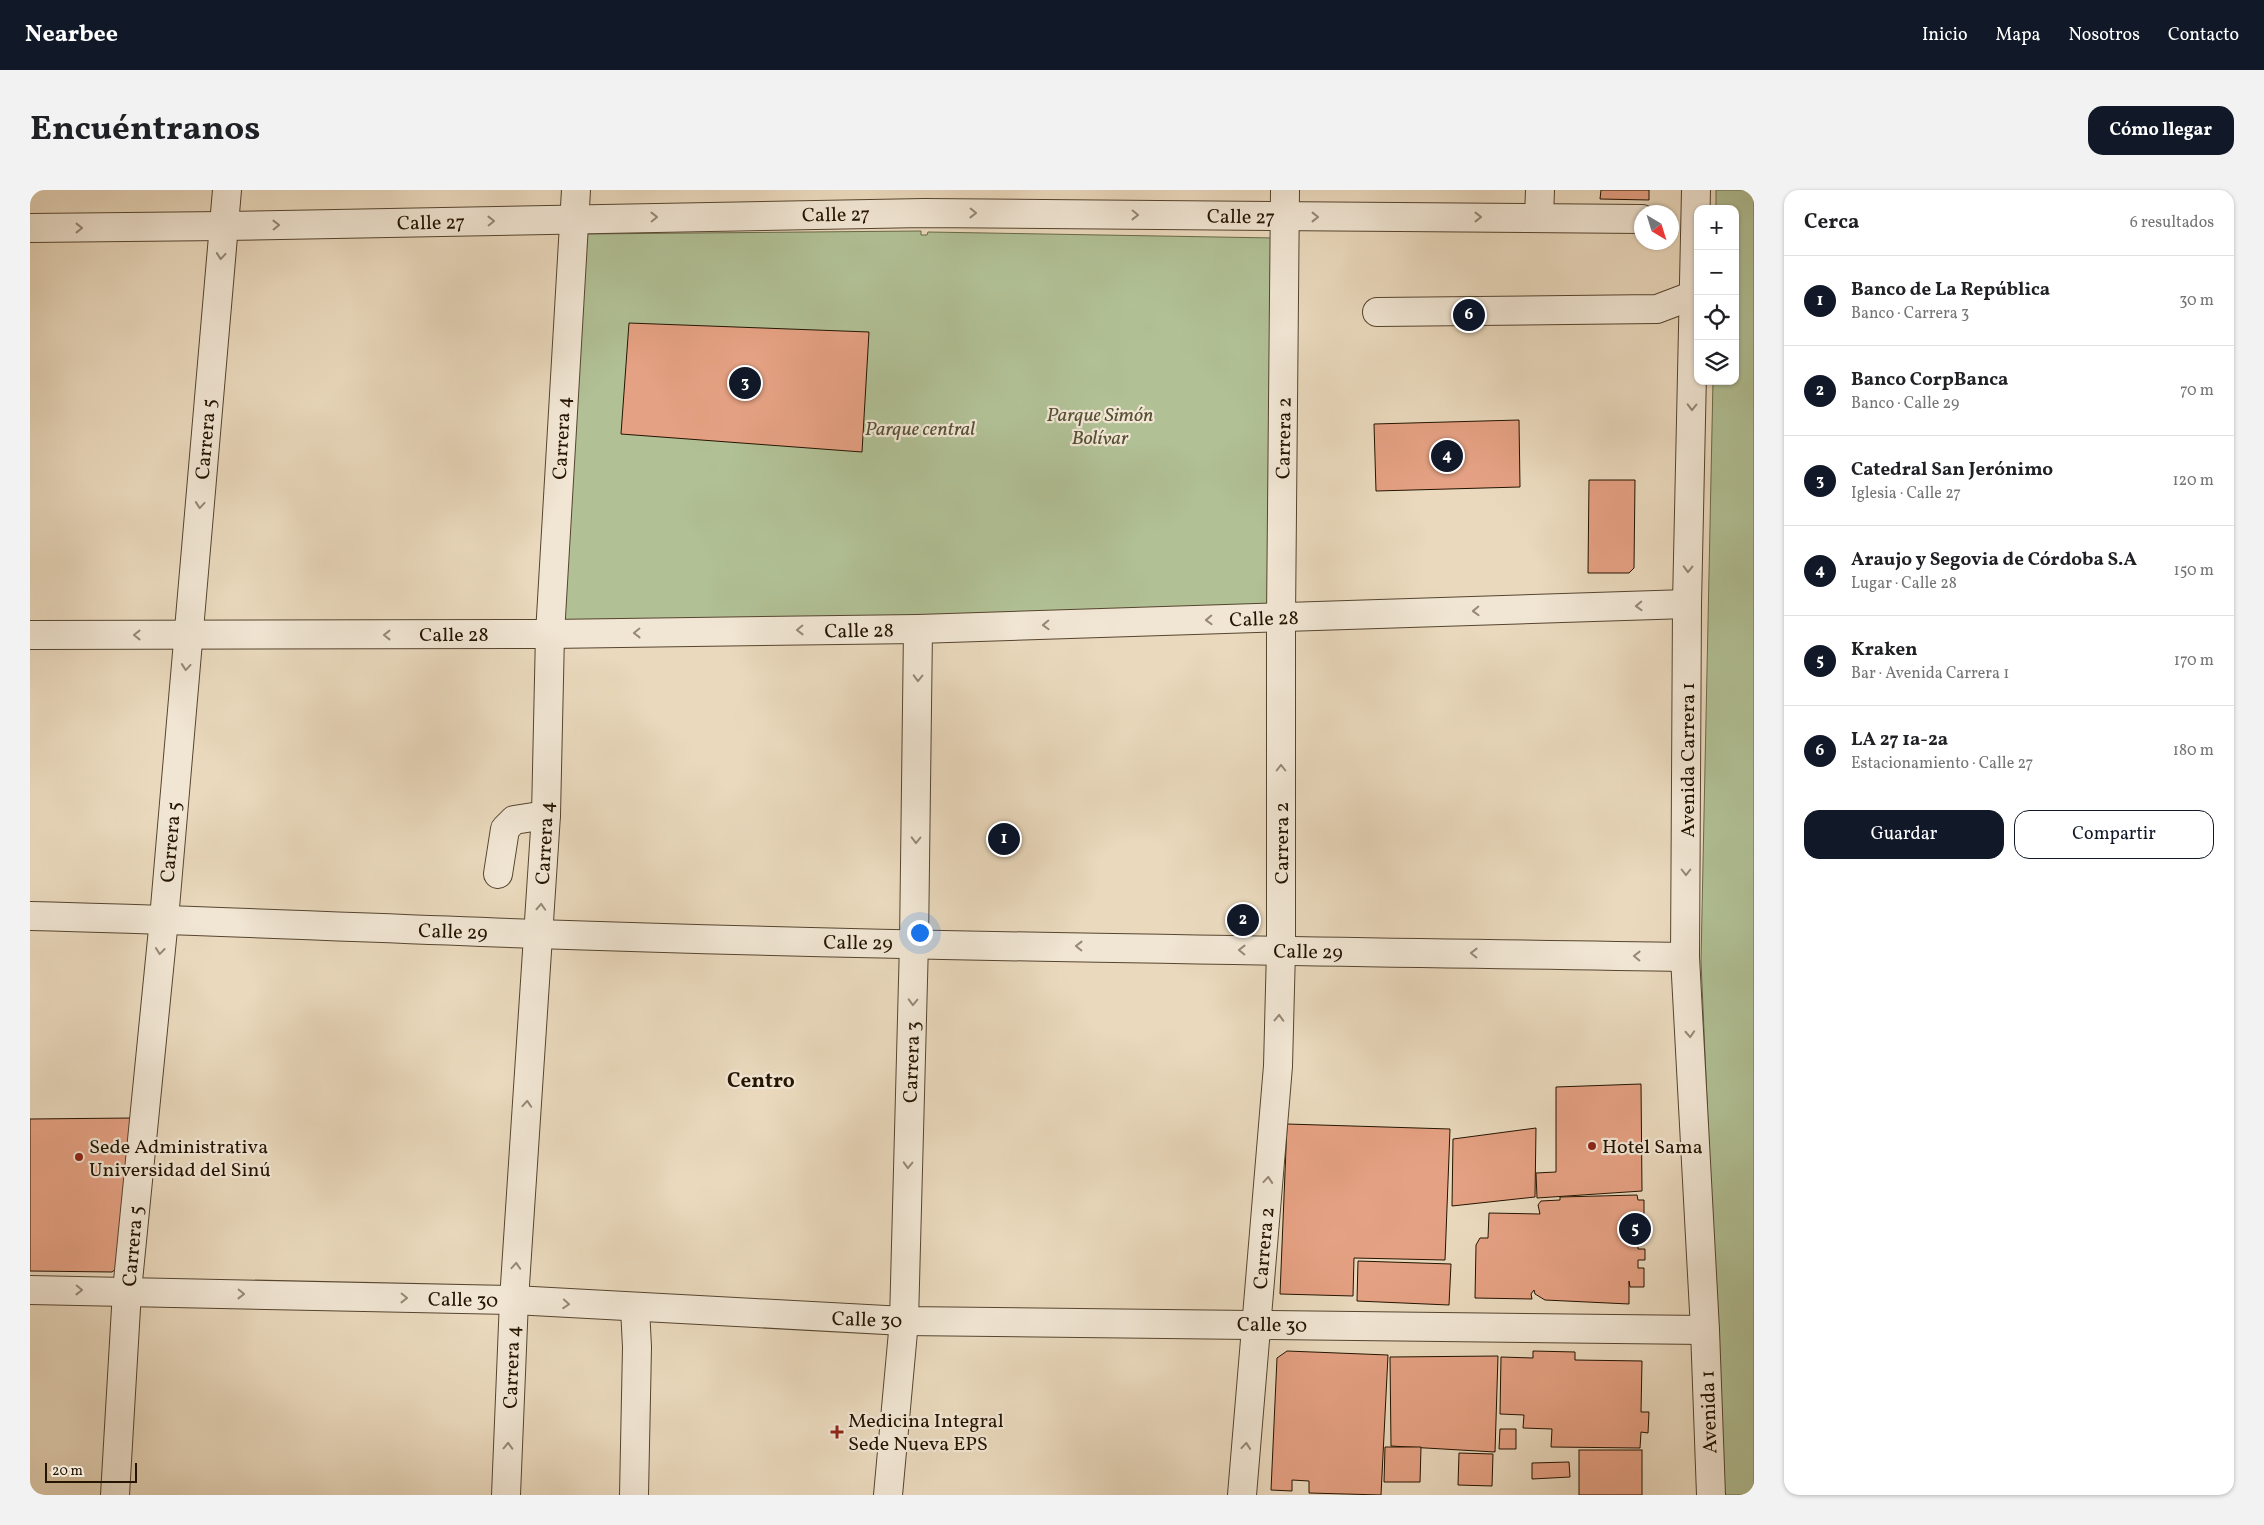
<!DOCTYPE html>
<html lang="es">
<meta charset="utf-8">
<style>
:root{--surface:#fff;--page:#f2f2f2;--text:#202124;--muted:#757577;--line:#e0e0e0;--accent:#111827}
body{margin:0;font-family:Vollkorn,serif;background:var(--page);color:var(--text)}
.controls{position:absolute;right:15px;top:15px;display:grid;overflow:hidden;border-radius:10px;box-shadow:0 1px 4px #0004}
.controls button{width:45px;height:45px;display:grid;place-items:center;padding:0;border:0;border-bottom:1px solid var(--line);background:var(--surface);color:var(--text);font:25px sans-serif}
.compass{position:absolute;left:1604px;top:15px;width:45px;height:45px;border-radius:50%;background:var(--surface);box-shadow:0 1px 4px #0004;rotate:142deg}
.scale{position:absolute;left:15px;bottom:12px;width:92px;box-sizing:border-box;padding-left:5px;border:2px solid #241400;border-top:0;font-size:14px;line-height:18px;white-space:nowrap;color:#241400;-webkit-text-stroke:4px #f1e6d4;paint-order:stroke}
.you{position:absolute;left:889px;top:742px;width:18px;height:18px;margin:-12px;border:4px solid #fff;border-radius:50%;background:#1a73e8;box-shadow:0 0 0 8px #1a73e833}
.badge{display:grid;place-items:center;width:32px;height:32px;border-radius:50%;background:var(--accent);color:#fff;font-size:16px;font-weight:700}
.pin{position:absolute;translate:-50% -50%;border:2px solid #fff;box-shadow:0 1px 5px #0006}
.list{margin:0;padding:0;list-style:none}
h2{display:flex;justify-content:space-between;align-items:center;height:65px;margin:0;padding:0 20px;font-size:21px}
h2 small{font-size:16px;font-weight:400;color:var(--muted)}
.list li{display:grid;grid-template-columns:32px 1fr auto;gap:15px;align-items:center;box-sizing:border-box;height:90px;padding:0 20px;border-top:1px solid var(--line)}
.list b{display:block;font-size:19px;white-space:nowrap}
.list p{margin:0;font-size:16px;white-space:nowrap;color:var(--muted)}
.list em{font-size:16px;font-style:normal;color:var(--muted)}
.actions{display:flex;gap:10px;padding:15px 20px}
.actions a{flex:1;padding:11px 0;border:1px solid var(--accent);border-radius:15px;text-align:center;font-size:18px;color:var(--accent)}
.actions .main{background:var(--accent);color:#fff}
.icon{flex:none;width:28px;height:28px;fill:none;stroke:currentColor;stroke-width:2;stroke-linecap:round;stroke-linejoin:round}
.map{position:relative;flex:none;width:1724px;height:1305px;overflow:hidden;border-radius:15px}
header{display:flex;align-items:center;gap:30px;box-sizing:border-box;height:70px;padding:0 25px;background:var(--accent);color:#fff}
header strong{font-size:24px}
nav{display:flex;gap:28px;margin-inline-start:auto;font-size:18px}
.intro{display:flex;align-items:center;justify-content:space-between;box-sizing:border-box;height:120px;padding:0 30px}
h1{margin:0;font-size:35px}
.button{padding:12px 22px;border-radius:15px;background:var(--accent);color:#fff;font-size:18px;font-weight:700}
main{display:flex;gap:30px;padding:0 30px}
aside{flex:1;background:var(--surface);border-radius:15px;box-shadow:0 1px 4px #0004}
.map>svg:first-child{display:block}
.green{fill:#b1c095;stroke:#6a6a4a}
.building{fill:#e5a183;stroke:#241400}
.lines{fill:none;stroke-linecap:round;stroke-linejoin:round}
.minor-casing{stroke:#56452f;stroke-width:30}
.minor{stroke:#f1e6d4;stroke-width:28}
.oneway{stroke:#958875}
.poi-dot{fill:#8f2418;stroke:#f1e6d4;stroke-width:2}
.labels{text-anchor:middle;stroke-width:4.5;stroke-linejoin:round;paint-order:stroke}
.street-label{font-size:20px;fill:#241400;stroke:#f1e6d4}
.park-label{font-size:20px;font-style:italic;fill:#555034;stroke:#f1e6d4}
.poi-label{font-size:20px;fill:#241400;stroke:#f1e6d4;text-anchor:start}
.neighbourhood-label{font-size:21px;font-weight:bold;fill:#241400;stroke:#f1e6d4}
</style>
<header>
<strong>Nearbee</strong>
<nav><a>Inicio</a><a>Mapa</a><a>Nosotros</a><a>Contacto</a></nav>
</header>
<div class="intro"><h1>Encuéntranos</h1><a class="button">Cómo llegar</a></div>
<main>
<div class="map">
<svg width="1724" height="1305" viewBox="0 0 1724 1305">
<rect width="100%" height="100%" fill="#ead9bd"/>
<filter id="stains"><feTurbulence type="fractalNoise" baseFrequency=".004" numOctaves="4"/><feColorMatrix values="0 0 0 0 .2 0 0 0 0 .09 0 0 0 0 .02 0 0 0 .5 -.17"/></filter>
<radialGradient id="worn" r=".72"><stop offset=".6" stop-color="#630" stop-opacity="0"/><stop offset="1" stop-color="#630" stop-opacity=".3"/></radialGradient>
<!-- green -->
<g class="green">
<polygon points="1686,0 1724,0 1724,1305 1694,1305 1671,771 1683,191 1705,191 1705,19 1686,19"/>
<polygon points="891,41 891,45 897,45 898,42 1244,48 1244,422 534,434 554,44"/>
</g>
<!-- building -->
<g class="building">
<polygon points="1619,0 1619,10 1570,9 1571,0"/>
<polygon points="599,133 839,142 832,262 591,244"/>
<polygon points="1489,230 1490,297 1346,301 1344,234"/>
<polygon points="1559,290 1605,290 1604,378 1599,383 1558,383"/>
<polygon points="1611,894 1612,1001 1507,1008 1506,983 1526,982 1526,897"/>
<polygon points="102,928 87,1078 82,1082 0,1081 0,929"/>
<polygon points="1257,934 1420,939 1415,1070 1324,1068 1323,1106 1250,1104"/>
<polygon points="1506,938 1505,1007 1422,1016 1423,949"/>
<polygon points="1607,1005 1608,1010 1614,1010 1614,1024 1607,1025 1608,1035 1614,1035 1614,1050 1608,1051 1608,1059 1615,1059 1615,1070 1608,1070 1608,1078 1614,1078 1614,1097 1600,1097 1599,1091 1599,1114 1515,1110 1505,1104 1504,1100 1501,1104 1502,1109 1445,1108 1446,1055 1450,1048 1458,1048 1459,1023 1510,1024 1508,1015 1511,1011 1530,1010 1530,1007"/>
<polygon points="1328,1071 1421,1074 1419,1115 1327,1111"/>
<polygon points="1257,1161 1358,1165 1351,1305 1279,1303 1279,1291 1262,1290 1262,1301 1241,1300 1247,1168"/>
<polygon points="1503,1161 1545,1162 1545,1170 1612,1171 1611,1222 1619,1222 1618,1243 1611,1242 1610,1258 1521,1257 1522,1239 1493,1238 1494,1225 1470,1224 1471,1167 1503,1168"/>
<polygon points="1468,1166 1465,1262 1361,1256 1360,1167"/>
<polygon points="1470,1239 1486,1239 1486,1259 1469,1259"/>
<polygon points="1355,1257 1391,1257 1390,1292 1354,1292"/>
<rect x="1549" y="1260" width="63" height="45"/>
<polygon points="1429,1263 1463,1264 1462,1296 1428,1295"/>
<polygon points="1539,1272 1540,1287 1502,1289 1502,1273"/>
</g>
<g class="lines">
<!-- minor casing -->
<g class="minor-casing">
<g id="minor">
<polyline points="1666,0 1657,414 1655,767 1675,1140 1681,1305"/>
<polyline points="1509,28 1510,0"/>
<polyline points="0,38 193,36 894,23 1612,29"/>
<polyline points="1347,122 1627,119 1664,105"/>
<polyline points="0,445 520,444 888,439 1657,414"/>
<polyline points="468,684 475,639 484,630 516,625"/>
<path d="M 0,726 C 169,730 338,738 507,744 C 890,757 1273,761 1655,767"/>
<polyline points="0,1100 484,1110 874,1131 1675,1140"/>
<polyline points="85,1305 97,1101 134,729 197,0"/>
<polyline points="476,1305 484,1110 516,625 520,444 546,0"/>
<polyline points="604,1305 607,1157 605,1118"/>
<polyline points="858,1305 874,1131 884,753 888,439"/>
<polyline points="1212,1305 1248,876 1251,760 1251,428 1255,0"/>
</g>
</g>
<!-- minor -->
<use href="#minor" class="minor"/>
</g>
<!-- one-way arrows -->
<defs><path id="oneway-chevron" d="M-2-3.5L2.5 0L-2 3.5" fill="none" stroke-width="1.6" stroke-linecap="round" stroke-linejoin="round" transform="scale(1.25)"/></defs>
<g class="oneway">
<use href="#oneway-chevron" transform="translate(943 23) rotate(1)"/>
<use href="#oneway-chevron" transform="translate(1105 25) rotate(1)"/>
<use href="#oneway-chevron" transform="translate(624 27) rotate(-1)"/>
<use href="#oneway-chevron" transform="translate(1285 27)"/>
<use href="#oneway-chevron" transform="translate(1448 27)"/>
<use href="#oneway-chevron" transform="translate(461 31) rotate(-1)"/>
<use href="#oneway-chevron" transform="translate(246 35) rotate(-1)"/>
<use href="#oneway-chevron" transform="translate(49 38)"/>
<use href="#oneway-chevron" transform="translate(191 66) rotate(95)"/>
<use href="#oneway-chevron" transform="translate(1662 217) rotate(91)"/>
<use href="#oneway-chevron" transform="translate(170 315) rotate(95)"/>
<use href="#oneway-chevron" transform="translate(1658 379) rotate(91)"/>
<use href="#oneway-chevron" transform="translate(1609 416) rotate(178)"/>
<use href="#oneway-chevron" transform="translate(1446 421) rotate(178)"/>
<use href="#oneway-chevron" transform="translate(1179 430) rotate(178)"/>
<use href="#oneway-chevron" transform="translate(1016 435) rotate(178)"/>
<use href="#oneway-chevron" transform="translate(770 440) rotate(179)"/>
<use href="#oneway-chevron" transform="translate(607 443) rotate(179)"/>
<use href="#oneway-chevron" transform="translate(107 445) rotate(-180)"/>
<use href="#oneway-chevron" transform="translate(357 445) rotate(180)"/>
<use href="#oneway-chevron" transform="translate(156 477) rotate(95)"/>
<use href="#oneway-chevron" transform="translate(888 488) rotate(91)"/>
<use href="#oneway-chevron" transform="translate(1251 578) rotate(-90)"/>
<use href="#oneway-chevron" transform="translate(886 650) rotate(91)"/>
<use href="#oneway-chevron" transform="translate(1656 682) rotate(90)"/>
<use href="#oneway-chevron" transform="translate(511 717) rotate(-87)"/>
<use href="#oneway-chevron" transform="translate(1049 756) rotate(-179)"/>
<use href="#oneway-chevron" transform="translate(1212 760) rotate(-179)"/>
<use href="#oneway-chevron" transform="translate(130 761) rotate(96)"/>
<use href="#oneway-chevron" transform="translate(1444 763) rotate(-179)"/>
<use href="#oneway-chevron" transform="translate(1607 766) rotate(-179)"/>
<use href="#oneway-chevron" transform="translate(883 812) rotate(92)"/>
<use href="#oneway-chevron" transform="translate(1249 828) rotate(-88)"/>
<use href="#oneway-chevron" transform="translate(1660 844) rotate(87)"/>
<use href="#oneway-chevron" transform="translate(497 914) rotate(-86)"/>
<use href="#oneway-chevron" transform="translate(878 975) rotate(92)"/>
<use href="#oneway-chevron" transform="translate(1238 990) rotate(-85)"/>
<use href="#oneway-chevron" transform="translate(486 1076) rotate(-86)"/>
<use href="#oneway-chevron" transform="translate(49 1100) rotate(1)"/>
<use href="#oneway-chevron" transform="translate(211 1104) rotate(1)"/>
<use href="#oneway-chevron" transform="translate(374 1108) rotate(1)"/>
<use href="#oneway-chevron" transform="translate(536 1114) rotate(4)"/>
<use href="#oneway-chevron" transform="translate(478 1256) rotate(-88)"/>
<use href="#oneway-chevron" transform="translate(1216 1256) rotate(-85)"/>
</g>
<!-- markers -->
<g class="poi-dot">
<circle cx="1562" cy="956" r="5"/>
<circle cx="49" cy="967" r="5"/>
<path d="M804.5 1234.5h5v5h5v5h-5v5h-5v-5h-5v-5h5z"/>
</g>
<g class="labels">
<!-- street labels -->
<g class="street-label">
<text transform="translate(806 24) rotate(-1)" y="7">Calle 27</text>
<text transform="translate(1211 26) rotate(1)" y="7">Calle 27</text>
<text transform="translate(401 32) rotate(-1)" y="7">Calle 27</text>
<text transform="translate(531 248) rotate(-87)" y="7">Carrera 4</text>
<text transform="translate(1253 248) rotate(-89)" y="7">Carrera 2</text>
<text transform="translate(175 249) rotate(-85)" y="7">Carrera 5</text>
<text transform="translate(1234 428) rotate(-2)" y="7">Calle 28</text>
<text transform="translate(829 440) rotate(-1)" y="7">Calle 28</text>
<text x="424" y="451">Calle 28</text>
<text transform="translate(1657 570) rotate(-90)" y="7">Avenida Carrera 1</text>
<text transform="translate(140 652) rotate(-85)" y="7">Carrera 5</text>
<text transform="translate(514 653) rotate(-87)" y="7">Carrera 4</text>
<text transform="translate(1251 653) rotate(-90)" y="7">Carrera 2</text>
<text transform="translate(423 741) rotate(2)" y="7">Calle 29</text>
<text transform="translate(828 752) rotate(1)" y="7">Calle 29</text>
<text transform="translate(1278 761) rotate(1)" y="7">Calle 29</text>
<text transform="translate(881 872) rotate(-88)" y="7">Carrera 3</text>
<text transform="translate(102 1056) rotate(-85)" y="7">Carrera 5</text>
<text transform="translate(1233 1058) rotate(-85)" y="7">Carrera 2</text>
<text transform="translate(433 1109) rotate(1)" y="7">Calle 30</text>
<text transform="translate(837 1129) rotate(2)" y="7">Calle 30</text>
<text transform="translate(1242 1134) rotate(1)" y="7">Calle 30</text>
<text transform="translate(481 1177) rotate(-88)" y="7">Carrera 4</text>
<text transform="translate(1678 1222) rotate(-92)" y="7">Avenida 1</text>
</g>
<!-- park labels -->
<g class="park-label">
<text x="1070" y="231">Parque Simón<tspan x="1070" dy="23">Bolívar</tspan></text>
<text x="890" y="245">Parque central</text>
</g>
<!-- poi labels -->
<g class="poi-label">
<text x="59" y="963">Sede Administrativa<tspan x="59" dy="23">Universidad del Sinú</tspan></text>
<text x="1572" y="963">Hotel Sama</text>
<text x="818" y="1237">Medicina Integral<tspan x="818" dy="23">Sede Nueva EPS</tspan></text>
</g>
<!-- neighbourhood labels -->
<g class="neighbourhood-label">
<text x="731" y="897">Centro</text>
</g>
</g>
<rect width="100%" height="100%" filter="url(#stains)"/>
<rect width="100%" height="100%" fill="url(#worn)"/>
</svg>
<div class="controls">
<button>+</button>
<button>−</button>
<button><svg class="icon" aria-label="locate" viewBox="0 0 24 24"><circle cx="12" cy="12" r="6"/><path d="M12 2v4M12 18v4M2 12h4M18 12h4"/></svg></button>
<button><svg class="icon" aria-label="layers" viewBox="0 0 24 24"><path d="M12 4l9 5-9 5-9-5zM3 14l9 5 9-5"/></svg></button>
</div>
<svg class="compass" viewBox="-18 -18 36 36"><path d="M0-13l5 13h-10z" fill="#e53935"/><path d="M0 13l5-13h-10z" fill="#757577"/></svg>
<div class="scale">20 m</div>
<div class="you"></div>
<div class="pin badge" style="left:974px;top:649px">1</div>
<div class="pin badge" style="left:1213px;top:730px">2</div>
<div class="pin badge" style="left:715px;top:193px">3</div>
<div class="pin badge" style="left:1417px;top:266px">4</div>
<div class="pin badge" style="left:1605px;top:1039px">5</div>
<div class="pin badge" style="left:1439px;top:125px">6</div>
</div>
<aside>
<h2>Cerca<small>6 resultados</small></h2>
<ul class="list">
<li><span class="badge">1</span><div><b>Banco de La República</b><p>Banco · Carrera 3</p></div><em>30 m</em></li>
<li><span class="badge">2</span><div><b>Banco CorpBanca</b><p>Banco · Calle 29</p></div><em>70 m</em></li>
<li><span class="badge">3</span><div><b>Catedral San Jerónimo</b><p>Iglesia · Calle 27</p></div><em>120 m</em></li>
<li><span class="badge">4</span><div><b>Araujo y Segovia de Córdoba S.A</b><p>Lugar · Calle 28</p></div><em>150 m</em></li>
<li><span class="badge">5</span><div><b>Kraken</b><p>Bar · Avenida Carrera 1</p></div><em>170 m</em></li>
<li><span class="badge">6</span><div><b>LA 27 1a-2a</b><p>Estacionamiento · Calle 27</p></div><em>180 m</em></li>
</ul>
<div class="actions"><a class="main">Guardar</a><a>Compartir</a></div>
</aside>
</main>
